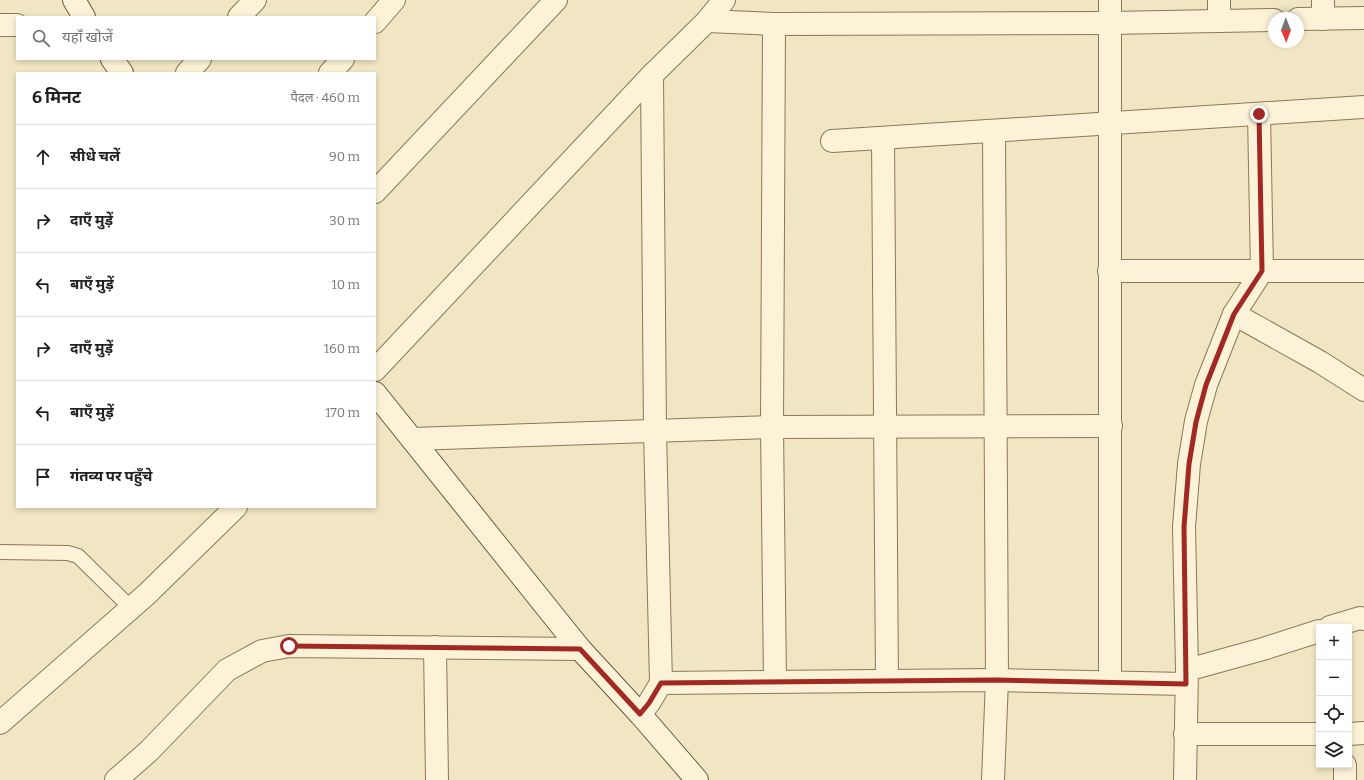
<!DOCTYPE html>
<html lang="hi">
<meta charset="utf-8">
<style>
:root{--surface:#fff;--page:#f6f6f6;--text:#222;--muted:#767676;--line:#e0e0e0}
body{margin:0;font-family:Bitter,"Noto Sans Devanagari",serif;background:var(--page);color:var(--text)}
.controls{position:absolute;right:12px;bottom:12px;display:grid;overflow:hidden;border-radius:0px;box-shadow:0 2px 6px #0003}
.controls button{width:36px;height:36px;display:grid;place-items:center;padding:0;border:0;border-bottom:1px solid var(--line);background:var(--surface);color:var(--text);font:20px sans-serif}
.compass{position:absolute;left:1268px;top:12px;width:36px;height:36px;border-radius:50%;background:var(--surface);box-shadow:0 2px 6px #0003;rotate:179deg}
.stop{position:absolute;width:12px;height:12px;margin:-9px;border:3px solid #a12823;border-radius:50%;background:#fff}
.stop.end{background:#a12823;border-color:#fff;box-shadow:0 1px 4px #0008}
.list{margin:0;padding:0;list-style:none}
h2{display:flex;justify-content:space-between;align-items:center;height:52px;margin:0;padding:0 16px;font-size:17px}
h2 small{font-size:13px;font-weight:400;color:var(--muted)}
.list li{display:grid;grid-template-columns:26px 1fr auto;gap:12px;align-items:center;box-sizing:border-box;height:64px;padding:0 16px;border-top:1px solid var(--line)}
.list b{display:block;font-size:15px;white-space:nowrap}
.list em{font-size:13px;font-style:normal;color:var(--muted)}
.icon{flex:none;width:22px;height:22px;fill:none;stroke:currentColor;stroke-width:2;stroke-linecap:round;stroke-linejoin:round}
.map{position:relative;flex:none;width:1364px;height:780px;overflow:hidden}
.search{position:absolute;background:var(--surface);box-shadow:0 2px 6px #0003;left:16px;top:16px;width:360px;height:44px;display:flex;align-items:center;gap:10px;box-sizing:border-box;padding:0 14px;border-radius:0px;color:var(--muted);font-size:15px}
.panel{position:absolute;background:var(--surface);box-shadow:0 2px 6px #0003;left:16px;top:72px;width:360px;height:436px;border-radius:0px}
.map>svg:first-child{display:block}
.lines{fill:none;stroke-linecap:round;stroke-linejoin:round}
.lane-casing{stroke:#8d7758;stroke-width:16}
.street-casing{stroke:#8d7758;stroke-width:24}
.secondary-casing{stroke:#6f573b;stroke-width:24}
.lane{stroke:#fbf2d7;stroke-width:14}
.street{stroke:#fbf2d7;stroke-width:22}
.secondary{stroke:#fbf2d7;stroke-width:22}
.route{stroke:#a12823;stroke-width:5}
</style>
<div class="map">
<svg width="1364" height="780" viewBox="0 0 1364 780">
<rect width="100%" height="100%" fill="#f1e6c3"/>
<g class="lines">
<!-- lane casing -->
<g class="lane-casing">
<polyline id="lane" points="0,552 68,553 78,556 131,608"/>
</g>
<!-- street casing -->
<g class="street-casing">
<g id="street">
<polyline points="1219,0 1219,21"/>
<polyline points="239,17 255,0"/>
<polyline points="1298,19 1364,18"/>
<polyline points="1323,19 1323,0"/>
<polyline points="707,21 774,24 1110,23 1274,20"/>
<polyline points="375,22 394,0"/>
<polyline points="774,24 772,427 775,681"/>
<polyline points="0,25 17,25"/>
<polyline points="187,73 200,59"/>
<polyline points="330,73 343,59"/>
<polyline points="883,138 887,681"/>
<polyline points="832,141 1364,107"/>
<polyline points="375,192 556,0"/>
<polyline points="1109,271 1364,271"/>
<polyline points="1234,314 1320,362 1364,390"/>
<polyline points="375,370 652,75 707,21 724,0"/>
<polyline points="412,439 772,427 1111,426"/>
<polyline points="1330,627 1360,618 1364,619"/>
<polyline points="435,647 437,780"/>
<polyline points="1187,670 1263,649 1319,631"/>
<polyline points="1110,681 1110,0"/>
<polyline points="661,683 997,680 1186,684"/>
<polyline points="640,714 649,703 661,683 655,431 652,75"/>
<polyline points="0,723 147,594 236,507"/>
<polyline points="1185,734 1319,734"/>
<polyline points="1349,734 1364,733"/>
<polyline points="1345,765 1345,780"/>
<polyline points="116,780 149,751 227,670 262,651 289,646 580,649"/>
<polyline points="993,780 997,680 994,131"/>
<polyline points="1185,780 1187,670 1184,527 1189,464 1196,421 1206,385 1234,314 1262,271 1259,114"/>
</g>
</g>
<!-- secondary casing -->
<g class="secondary-casing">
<g id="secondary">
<polyline points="74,0 84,17"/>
<polyline points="112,59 122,73"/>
<polyline points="375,393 580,649 640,714 697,780"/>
</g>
</g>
<!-- lane -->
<use href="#lane" class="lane"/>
<!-- street -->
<use href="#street" class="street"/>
<!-- secondary -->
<use href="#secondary" class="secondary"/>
</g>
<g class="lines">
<!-- route -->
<polyline class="route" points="289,646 580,649 640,714 649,703 661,683 997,680 1186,684 1184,527 1189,464 1196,422 1206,385 1234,314 1262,271 1259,114"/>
</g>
</svg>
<div class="controls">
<button>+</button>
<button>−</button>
<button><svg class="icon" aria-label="locate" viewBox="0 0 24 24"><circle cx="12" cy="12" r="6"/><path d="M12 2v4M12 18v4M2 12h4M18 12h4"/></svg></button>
<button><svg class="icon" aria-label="layers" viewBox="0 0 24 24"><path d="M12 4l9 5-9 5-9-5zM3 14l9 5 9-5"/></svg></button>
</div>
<svg class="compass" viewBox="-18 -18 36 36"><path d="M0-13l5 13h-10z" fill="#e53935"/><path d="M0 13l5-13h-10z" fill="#767676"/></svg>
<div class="stop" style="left:289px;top:646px"></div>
<div class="stop end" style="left:1259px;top:114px"></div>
<div class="search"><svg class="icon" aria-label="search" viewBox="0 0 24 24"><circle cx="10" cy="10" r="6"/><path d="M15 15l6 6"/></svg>यहाँ खोजें</div>
<section class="panel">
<h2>6 मिनट<small>पैदल · 460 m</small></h2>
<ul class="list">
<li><svg class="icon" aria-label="ahead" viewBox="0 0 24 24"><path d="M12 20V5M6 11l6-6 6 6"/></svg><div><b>सीधे चलें</b></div><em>90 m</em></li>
<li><svg class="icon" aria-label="right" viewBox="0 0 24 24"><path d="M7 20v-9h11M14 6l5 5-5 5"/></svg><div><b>दाएँ मुड़ें</b></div><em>30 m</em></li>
<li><svg class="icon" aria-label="left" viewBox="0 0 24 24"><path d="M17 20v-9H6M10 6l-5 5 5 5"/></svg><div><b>बाएँ मुड़ें</b></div><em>10 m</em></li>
<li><svg class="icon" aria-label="right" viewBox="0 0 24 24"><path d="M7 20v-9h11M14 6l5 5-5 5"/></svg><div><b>दाएँ मुड़ें</b></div><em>160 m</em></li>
<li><svg class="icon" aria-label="left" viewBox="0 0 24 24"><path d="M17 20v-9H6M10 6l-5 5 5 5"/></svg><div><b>बाएँ मुड़ें</b></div><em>170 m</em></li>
<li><svg class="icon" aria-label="arrive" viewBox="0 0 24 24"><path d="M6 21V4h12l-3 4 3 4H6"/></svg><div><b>गंतव्य पर पहुँचे</b></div></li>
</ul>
</section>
</div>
